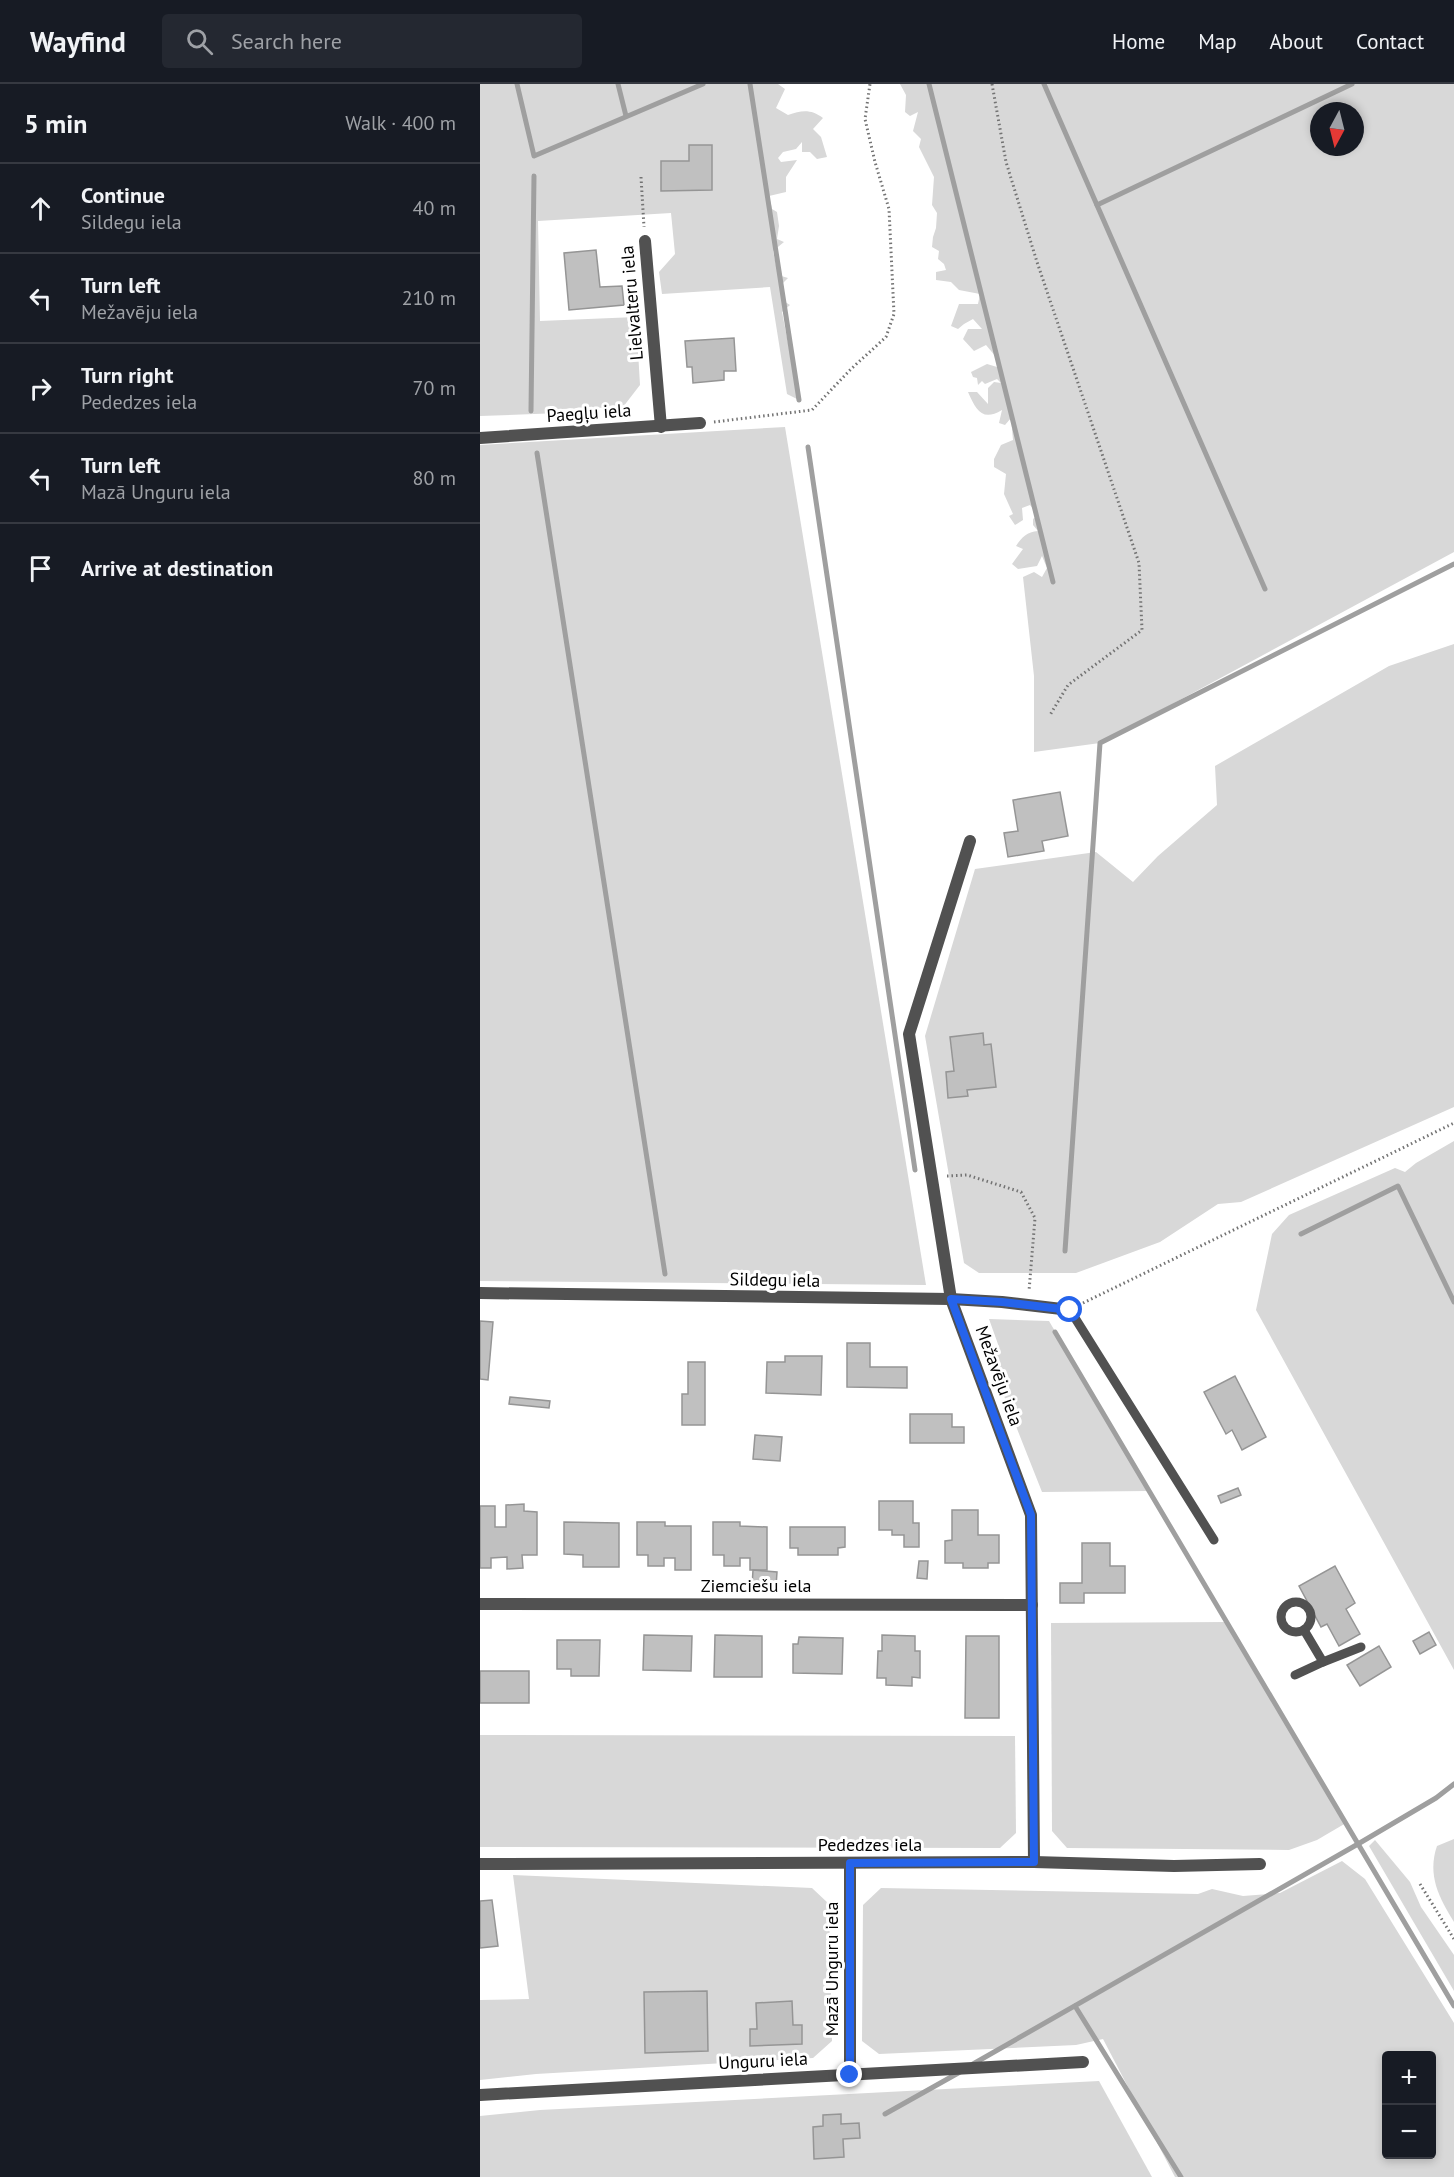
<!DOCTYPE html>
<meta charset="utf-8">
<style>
:root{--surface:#171b24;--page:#242831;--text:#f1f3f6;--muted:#9ea1a6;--line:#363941}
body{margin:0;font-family:"PT Sans",sans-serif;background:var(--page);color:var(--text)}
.controls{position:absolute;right:18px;bottom:18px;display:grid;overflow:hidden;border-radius:6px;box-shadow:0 3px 9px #0003}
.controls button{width:54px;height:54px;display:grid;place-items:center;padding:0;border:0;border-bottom:2px solid var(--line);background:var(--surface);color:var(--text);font:30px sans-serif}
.compass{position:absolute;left:830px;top:18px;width:54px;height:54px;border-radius:50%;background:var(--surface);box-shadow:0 3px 9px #0003;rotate:187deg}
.stop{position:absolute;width:18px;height:18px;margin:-14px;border:4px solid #2563eb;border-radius:50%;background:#fff}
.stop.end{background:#2563eb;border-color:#fff;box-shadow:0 2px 6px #0008}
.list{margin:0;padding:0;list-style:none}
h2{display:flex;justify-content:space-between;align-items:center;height:78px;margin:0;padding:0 24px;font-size:26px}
h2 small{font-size:20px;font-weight:400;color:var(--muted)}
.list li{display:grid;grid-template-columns:39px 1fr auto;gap:18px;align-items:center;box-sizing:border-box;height:90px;padding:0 24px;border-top:2px solid var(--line)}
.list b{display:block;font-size:22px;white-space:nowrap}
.list p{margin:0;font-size:20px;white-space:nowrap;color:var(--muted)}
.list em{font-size:20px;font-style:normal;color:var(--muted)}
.icon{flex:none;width:33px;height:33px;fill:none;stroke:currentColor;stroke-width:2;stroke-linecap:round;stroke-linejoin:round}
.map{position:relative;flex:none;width:974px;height:2093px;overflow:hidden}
header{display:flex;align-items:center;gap:36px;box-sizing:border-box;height:84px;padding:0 30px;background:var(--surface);border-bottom:2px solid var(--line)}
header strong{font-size:28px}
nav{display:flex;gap:33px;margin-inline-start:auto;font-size:21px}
.search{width:420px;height:54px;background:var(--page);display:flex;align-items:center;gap:15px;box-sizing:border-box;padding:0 21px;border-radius:6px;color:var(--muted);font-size:22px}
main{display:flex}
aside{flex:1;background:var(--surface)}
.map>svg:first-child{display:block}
.green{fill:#d8d8d8;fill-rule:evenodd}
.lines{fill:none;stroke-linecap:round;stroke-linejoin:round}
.stream{stroke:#9f9f9f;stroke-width:5}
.building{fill:#c0c0c0;stroke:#959595;stroke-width:1.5}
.path{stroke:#737373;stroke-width:3;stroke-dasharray:1.5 3;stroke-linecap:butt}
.lane{stroke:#515151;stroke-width:9}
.street{stroke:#515151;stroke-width:12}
.route{stroke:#2563eb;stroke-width:8}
.labels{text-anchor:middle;stroke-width:6;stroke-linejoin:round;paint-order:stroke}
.street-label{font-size:18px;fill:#000;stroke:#fff}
</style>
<header>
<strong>Wayfind</strong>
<div class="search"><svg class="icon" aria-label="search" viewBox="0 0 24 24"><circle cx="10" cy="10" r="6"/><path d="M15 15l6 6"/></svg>Search here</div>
<nav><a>Home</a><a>Map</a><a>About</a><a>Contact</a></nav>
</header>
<main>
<aside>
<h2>5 min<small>Walk · 400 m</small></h2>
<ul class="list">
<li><svg class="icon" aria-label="ahead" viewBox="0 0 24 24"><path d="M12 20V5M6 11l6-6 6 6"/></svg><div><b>Continue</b><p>Sildegu iela</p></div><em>40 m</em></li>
<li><svg class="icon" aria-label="left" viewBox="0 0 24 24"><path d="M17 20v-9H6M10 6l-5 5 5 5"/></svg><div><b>Turn left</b><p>Mežavēju iela</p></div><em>210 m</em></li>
<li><svg class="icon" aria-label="right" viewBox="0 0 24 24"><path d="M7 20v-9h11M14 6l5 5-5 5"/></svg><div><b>Turn right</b><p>Pededzes iela</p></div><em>70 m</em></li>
<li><svg class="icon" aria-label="left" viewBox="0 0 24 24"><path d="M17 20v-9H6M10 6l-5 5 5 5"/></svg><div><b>Turn left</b><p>Mazā Unguru iela</p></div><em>80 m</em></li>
<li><svg class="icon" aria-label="arrive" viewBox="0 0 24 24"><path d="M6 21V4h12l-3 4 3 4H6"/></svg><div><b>Arrive at destination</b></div></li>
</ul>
</aside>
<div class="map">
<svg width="974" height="2093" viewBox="0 0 974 2093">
<rect width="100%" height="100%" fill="#fff"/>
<!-- green -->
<g class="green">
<path d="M 0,0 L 298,0 L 305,5 L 296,24 L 308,31 C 322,26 331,25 343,34 L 333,45 L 341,53 L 347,73 L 337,75 L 330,68 L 322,68 L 322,58 L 316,65 L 303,68 L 298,74 L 301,78 L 317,76 L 306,93 L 306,108 L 289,112 L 292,125 L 297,128 L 299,142 L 297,155 L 304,158 L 293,167 L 298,191 L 308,194 L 300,202 L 302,216 L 310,221 L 302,228 L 319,316 L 307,310 L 290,203 L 182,210 L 179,188 L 195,170 L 191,129 L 58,137 L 60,237 L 156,233 L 160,301 L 143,323 L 81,325 L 80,329 L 0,332 Z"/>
<path d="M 420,0 L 974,0 L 974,468 L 620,659 L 554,668 L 554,592 L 543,493 L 554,488 L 562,493 L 567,484 L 562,472 L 557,482 L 538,485 L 532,480 L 543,465 L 536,462 C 542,453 547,448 558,447 L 553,441 L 553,435 L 558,431 L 550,421 L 542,424 L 543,436 L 535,441 L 529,432 L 533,430 L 524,410 L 526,390 L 514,383 L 514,375 L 521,361 L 533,356 L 531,334 L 525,341 L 519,339 L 522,326 C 502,338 496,326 488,308 L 497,308 L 508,320 L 508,304 L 514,298 L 521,299 L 517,295 L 505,300 L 502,297 L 498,301 L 497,294 L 493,293 L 491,288 L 507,280 L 517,283 L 516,273 L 506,261 L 494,267 L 483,255 L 488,245 L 502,245 L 493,235 L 484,240 L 478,245 L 471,242 L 479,220 L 498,220 L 500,210 L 479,206 L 471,198 L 456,196 L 456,188 L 466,186 L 464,180 L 458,175 L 459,167 L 452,163 L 453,153 L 456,144 L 457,129 L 452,121 L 454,93 L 439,63 L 441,55 L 433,47 L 438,28 L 430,32 L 425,28 L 426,11 ZM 839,27 L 875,27 L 875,63 L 839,63 Z"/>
<polygon points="305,343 446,1201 0,1197 0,361"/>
<polygon points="974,560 974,1023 761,1118 738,1120 680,1158 596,1189 499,1189 484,1179 445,952 495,785 616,768 653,798 678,772 737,721 735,682 909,582"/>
<polygon points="974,1057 974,1586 776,1226 792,1150 809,1131 915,1084 925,1088 936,1079"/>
<polygon points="509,1235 569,1237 669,1407 562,1408 507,1269 519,1263"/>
<polygon points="747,1538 866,1739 837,1756 809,1766 587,1764 572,1747 571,1539"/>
<polygon points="0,1651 535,1652 536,1749 520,1764 0,1763"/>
<path d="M 974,1755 L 974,1838 C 959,1814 947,1791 957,1762 Z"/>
<polygon points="895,1756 930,1798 941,1823 974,1871 974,1907 889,1762"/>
<path d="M 862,1777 L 885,1795 L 974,1939 L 974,2093 L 695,2093 L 623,1955 L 596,1961 L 399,1970 L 382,1957 L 383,1821 L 401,1804 L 718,1810 L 732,1805 L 763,1812 L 800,1809 ZM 906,1972 L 952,1972 L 952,2070 L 906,2070 Z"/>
<polygon points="33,1791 332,1804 349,1820 352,1957 333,1974 56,1990 0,1996 0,1916 49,1915"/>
<polygon points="619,1997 672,2093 0,2093 0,2032 60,2026"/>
</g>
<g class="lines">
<!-- stream -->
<g class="stream">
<polyline points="37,0 54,72 223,0"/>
<polyline points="138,0 146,32"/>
<polyline points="270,0 319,316"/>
<polyline points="449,0 573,498"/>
<polyline points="564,0 785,505"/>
<polyline points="617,121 872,0"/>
<polyline points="51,327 54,92"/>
<polyline points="328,363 435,1086"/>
<polyline points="57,369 185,1190"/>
<polyline points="821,1150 918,1102 974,1218"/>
<polyline points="585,1167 620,659 974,480"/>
<polyline points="575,1248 974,1922"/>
<polyline points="595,1922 701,2093"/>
<polyline points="493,1980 878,1760 956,1714 974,1700"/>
<polyline points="405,2030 480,1988"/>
</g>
</g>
<!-- building -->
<g class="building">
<polygon points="209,61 232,61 232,106 181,107 181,77 209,77"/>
<polygon points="116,166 120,203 142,202 144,221 89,226 84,169"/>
<polygon points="254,254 256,287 244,287 244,296 213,299 212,283 207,283 205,257"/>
<polygon points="580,708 588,752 562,757 564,767 528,773 524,749 538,747 533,716"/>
<polygon points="503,949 504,961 511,960 516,1003 487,1006 488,1012 468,1014 466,988 474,987 470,953"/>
<polygon points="0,1237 13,1238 8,1296 0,1295"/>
<polygon points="367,1259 390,1259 390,1283 427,1283 427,1304 367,1303"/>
<polygon points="305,1272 342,1272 341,1311 286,1309 287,1278 305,1278"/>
<polygon points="208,1278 225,1278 225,1341 202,1341 202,1310 208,1310"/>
<polygon points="755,1292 786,1353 762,1366 752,1346 746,1350 724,1308"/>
<polygon points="30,1313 70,1317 69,1324 29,1320"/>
<polygon points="430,1330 472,1330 472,1343 484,1343 484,1359 430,1359"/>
<polygon points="275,1351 302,1353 300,1377 273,1375"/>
<polygon points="758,1404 761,1411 741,1419 738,1412"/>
<polygon points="399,1417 433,1417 433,1439 439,1439 439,1463 424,1463 424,1451 412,1451 412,1446 399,1446"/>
<polygon points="44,1420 44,1427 57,1428 57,1471 42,1471 43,1484 27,1485 27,1473 11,1474 11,1484 0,1484 0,1422 15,1422 15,1443 26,1443 26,1421"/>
<polygon points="472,1426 498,1426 498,1451 519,1451 519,1479 508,1479 508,1484 483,1484 483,1479 465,1479 465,1457 472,1456"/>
<polygon points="84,1438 139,1439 139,1483 103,1483 103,1471 84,1470"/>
<polygon points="157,1438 185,1438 185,1442 211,1442 211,1486 195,1486 195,1474 184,1474 184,1482 168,1482 168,1471 157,1471"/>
<polygon points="233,1438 260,1438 260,1442 287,1443 287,1486 270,1486 270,1474 260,1474 260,1482 244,1482 244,1471 233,1471"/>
<polygon points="310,1443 365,1443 365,1463 358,1464 358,1471 318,1471 318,1464 310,1464"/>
<polygon points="602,1459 630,1459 630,1482 645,1482 645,1509 604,1509 604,1519 580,1519 580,1499 602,1499"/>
<polygon points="439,1477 448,1477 447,1495 437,1494"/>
<polygon points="855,1482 875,1519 866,1525 880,1550 859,1562 847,1540 841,1543 819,1502"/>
<polygon points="273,1486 297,1488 296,1503 272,1502"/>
<polygon points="949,1548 956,1561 940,1570 933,1557"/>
<polygon points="164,1551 212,1552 211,1587 163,1586"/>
<polygon points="235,1551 282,1552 282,1593 234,1593"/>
<polygon points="402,1551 435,1552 435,1567 440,1567 440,1594 432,1593 432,1602 406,1601 406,1594 397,1594 398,1567 402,1567"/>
<polygon points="486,1552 519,1552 519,1634 485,1634"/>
<polygon points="319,1553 363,1554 362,1590 313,1589 313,1560 318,1560"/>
<polygon points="77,1556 120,1556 119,1592 91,1592 91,1585 77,1585"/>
<polygon points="899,1562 911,1583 880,1602 867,1581"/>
<rect x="0" y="1587" width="49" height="32"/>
<polygon points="12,1816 18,1862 0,1864 0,1817"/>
<polygon points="227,1907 228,1967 165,1969 164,1908"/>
<polygon points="312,1917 313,1941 322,1941 322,1960 270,1962 270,1945 277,1945 276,1919"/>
<polygon points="361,2030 361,2040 379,2039 380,2054 363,2055 364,2073 334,2075 333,2043 343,2042 343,2031"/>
</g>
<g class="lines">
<!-- path -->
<g class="path">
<polyline points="512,0 526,78 557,178 659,479 662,546 588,601 570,631"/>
<polyline points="161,93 164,143"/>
<polyline points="234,338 332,326 371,285 406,253 414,230 409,125 395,78 385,35 390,0"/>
<polyline points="467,1092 487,1091 541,1108 555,1134 549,1207"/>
<polyline points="603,1219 974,1039"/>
<polyline points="940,1800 974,1855"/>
</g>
<!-- lane -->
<g class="lane">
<polyline points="590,1226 734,1456"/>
<circle cx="816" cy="1533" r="15"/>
<polyline points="843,1578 881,1563"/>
<polyline points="815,1591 843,1578 824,1546"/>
</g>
<!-- street -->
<g class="street">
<polyline points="165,157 181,343"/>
<polyline points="0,354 220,339"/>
<polyline points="490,757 429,950 471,1215 551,1431 554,1778"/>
<polyline points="0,1209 471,1215 522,1218 590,1226"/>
<polyline points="0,1520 552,1521"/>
<polyline points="0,1780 554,1778 694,1782 780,1780"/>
<polyline points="370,1991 370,1779"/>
<polyline points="0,2011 603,1978"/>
</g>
</g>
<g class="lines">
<!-- route -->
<polyline class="route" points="370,1991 370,1779 554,1778 551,1431 471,1215 522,1218 590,1226"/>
</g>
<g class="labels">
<!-- street labels -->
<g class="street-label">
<text transform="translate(152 219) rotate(-95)" y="6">Lielvalteru iela</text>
<text transform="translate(109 329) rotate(-4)" y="6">Paegļu iela</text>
<text transform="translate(295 1196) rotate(1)" y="6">Sildegu iela</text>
<text transform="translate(519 1292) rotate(70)" y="6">Mežavēju iela</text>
<text x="276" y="1508">Ziemciešu iela</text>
<text x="390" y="1767">Pededzes iela</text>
<text transform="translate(352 1885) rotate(-90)" y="6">Mazā Unguru iela</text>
<text transform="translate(283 1977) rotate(-3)" y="6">Unguru iela</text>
</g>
</g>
</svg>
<div class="controls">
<button>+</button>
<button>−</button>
</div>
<svg class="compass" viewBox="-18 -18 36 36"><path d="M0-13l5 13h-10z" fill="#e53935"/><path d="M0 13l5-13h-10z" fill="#9ea1a6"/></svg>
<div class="stop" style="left:590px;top:1226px"></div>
<div class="stop end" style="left:370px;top:1991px"></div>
</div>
</main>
